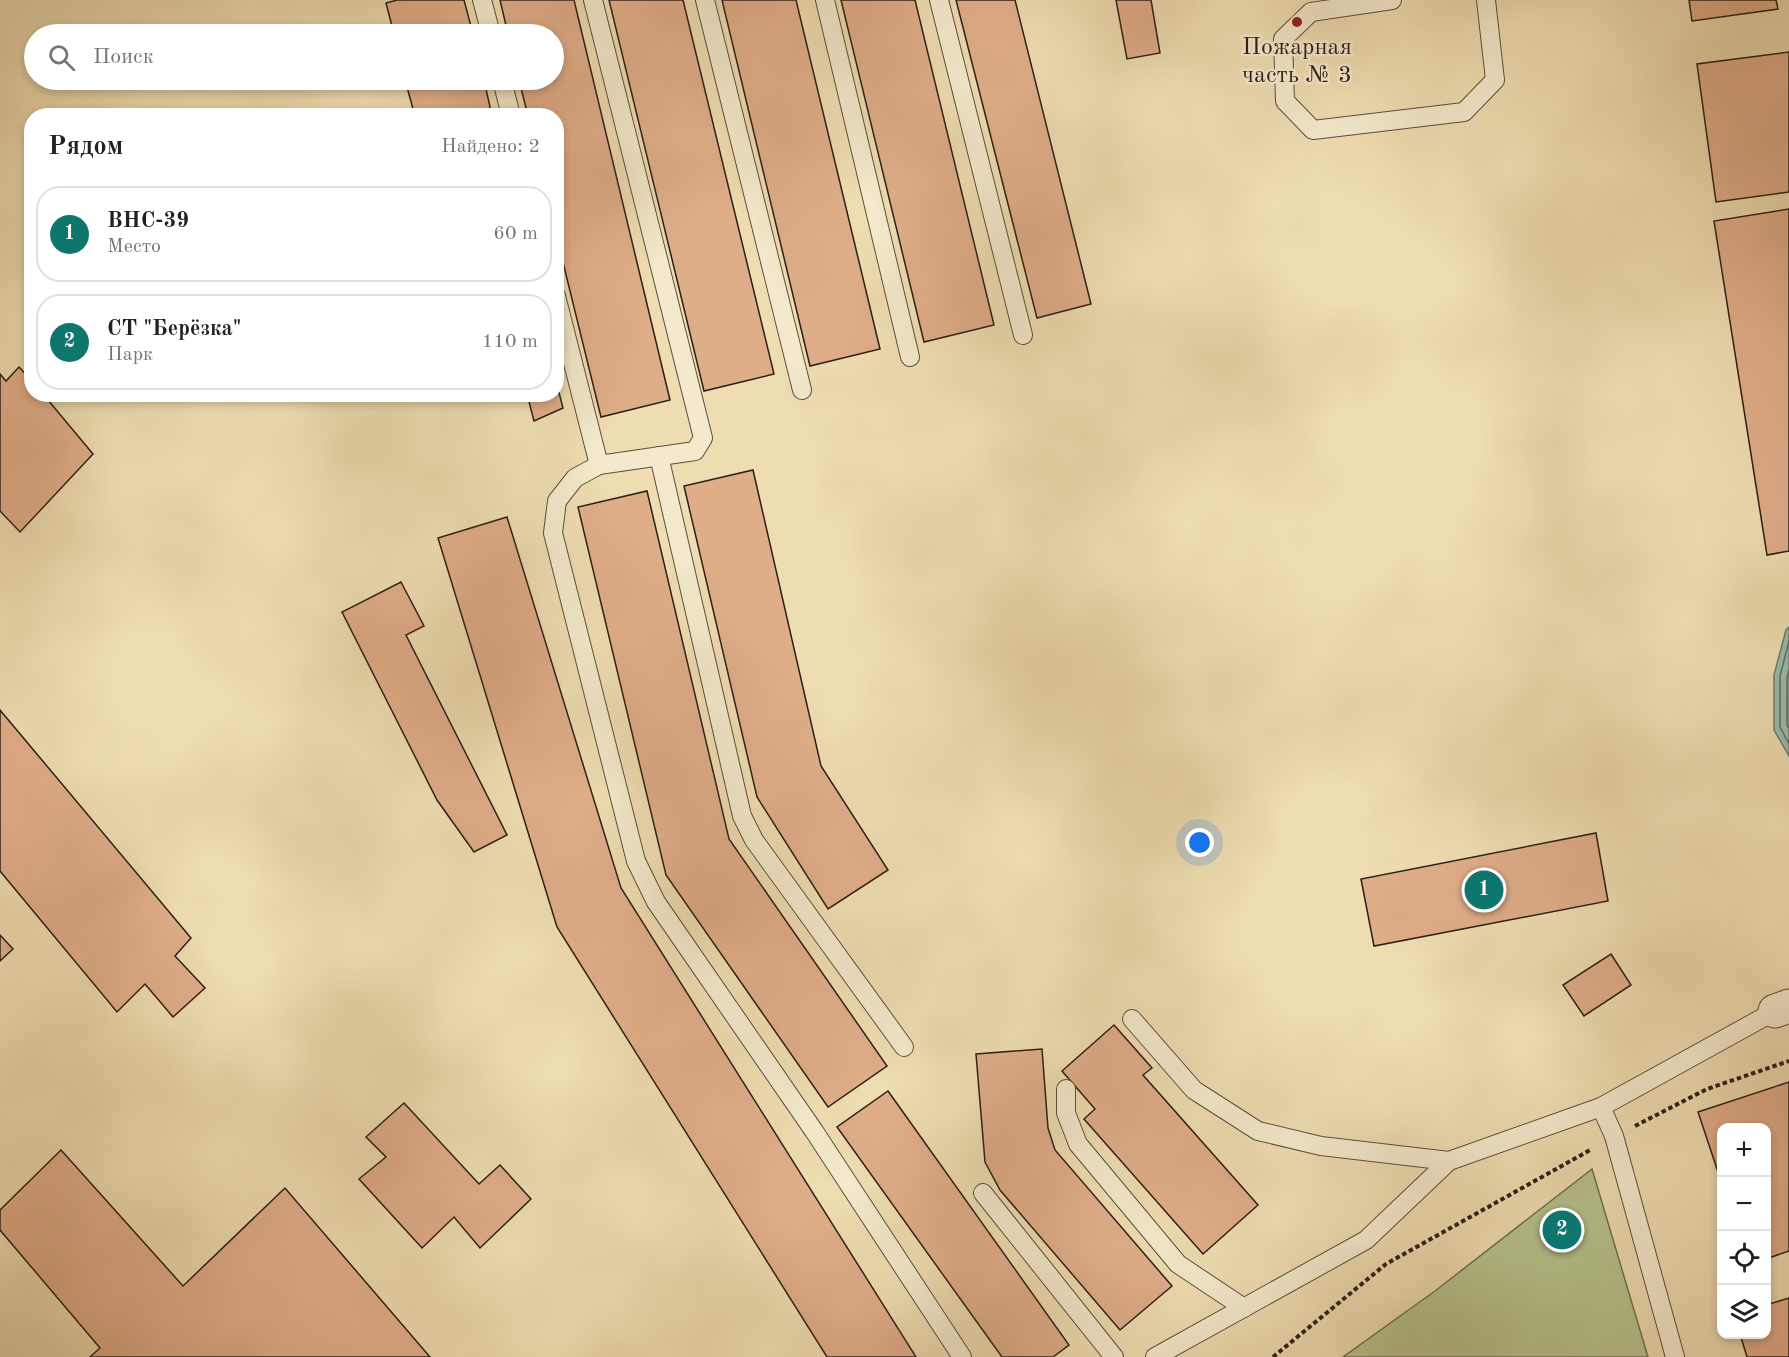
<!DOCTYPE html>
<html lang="ru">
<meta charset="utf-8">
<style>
:root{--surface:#fff;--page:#f2f2f2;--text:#202124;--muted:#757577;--line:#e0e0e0;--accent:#0f766e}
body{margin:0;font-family:"Old Standard TT",serif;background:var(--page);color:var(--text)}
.controls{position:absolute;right:18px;bottom:18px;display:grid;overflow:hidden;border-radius:12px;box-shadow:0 3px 9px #0003}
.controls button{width:54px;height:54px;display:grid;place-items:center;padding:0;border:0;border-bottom:2px solid var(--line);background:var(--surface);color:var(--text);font:30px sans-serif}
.you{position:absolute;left:1200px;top:843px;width:21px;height:21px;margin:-15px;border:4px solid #fff;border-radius:50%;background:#1a73e8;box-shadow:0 0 0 9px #1a73e833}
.badge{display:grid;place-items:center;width:39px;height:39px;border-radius:50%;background:var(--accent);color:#fff;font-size:20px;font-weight:700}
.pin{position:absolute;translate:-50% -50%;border:3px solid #fff;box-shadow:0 2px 6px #0006}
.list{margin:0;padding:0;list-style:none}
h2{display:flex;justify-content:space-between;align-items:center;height:78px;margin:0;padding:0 24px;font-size:26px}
h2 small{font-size:20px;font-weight:400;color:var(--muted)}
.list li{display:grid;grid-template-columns:39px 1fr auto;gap:18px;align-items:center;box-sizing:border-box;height:96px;margin:0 12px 12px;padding:0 12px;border:2px solid var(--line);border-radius:24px}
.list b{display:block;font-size:22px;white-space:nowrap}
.list p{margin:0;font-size:20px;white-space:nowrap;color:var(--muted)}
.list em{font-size:20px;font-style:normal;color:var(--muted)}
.icon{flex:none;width:33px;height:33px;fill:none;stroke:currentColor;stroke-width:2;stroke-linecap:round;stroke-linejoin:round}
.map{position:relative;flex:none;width:1789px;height:1357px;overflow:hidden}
.search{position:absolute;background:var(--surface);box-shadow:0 3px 9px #0003;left:24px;top:24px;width:540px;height:66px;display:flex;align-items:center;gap:15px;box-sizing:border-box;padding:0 21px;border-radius:33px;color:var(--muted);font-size:22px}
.panel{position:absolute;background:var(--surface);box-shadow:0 3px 9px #0003;left:24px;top:108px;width:540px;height:294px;border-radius:24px}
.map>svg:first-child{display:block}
.green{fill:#b6c28d;stroke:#707052;stroke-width:1.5}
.water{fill:#99bcad;stroke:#6d7d71;stroke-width:1.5}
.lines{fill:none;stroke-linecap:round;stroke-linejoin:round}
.shore{stroke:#626d62;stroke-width:1.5}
.building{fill:#e0ad89;stroke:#2b1e17;stroke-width:1.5}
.lane-casing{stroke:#5c4e3e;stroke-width:20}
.street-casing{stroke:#5c4e3e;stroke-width:35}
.path{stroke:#2b1e17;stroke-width:4;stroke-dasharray:4.5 3;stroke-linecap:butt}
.lane{stroke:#f4e9cc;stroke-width:18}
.street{stroke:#f4e9cc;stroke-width:33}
.poi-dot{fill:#8f2418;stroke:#f4e9cc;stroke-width:2}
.labels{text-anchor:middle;stroke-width:5;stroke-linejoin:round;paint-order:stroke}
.poi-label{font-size:24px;fill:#2b1e17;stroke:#f4e9cc}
</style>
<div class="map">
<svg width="1789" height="1357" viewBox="0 0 1789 1357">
<rect width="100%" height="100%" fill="#eeddb1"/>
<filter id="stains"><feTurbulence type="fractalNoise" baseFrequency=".00333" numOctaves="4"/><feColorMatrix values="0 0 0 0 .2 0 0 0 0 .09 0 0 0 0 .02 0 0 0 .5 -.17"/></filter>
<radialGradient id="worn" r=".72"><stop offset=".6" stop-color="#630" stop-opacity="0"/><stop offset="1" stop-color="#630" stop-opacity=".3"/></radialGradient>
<!-- green -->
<polygon class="green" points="1592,1169 1648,1357 1343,1357 1435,1291"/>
<!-- water -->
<polygon class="water" points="1789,627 1789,756 1774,730 1774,675 1786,630"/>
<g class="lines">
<!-- shore -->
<g class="shore">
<polyline points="1789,641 1780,676 1780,727 1789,744"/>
<polyline points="1789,670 1787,677 1787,725 1789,729"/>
</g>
</g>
<!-- building -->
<g class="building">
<polygon points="397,0 464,0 473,34 394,34 386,3"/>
<polygon points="500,0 574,0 670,400 601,417 556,234 556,116 528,116 519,80 554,80 554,34 508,34"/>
<polygon points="609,0 683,0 774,374 704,391"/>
<polygon points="722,0 796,0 880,349 810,366"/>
<polygon points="841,0 915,0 994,325 924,342"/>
<polygon points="956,0 1015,0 1091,304 1037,318"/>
<polygon points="1116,0 1151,0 1160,53 1127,59"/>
<polygon points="1689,0 1776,0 1778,9 1692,21"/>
<polygon points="1789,52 1789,192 1716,202 1697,64"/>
<polygon points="405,80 484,80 492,116 415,116"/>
<polygon points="1789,209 1789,551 1767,555 1714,221"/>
<polygon points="19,367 32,381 32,394 43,394 93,454 20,532 0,511 0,374 6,381"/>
<polygon points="556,381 563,408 534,421 527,394 556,394"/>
<polygon points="753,470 821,766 888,870 828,909 757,797 684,486"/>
<polygon points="647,491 729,839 887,1066 828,1107 666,875 578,507"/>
<polygon points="507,517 621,888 916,1357 827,1357 557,927 438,538"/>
<polygon points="401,582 424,626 406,635 507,835 474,852 437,800 342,612"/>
<polygon points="0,710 191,938 175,956 205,988 173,1017 145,984 117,1012 0,871"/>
<polygon points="1596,833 1608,901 1374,946 1361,879"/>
<polygon points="0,935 13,949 0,961"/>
<polygon points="1611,954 1631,985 1584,1016 1563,985"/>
<polygon points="1114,1025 1152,1068 1143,1075 1258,1205 1203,1254 1084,1119 1095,1109 1062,1071"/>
<polygon points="1042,1049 1048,1128 1055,1150 1172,1286 1120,1330 1000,1190 985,1162 976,1054"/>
<polygon points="1789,1082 1789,1251 1766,1259 1766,1128 1722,1128 1722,1184 1698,1112"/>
<polygon points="888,1091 1069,1345 1053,1357 1002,1357 837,1127"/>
<polygon points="404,1103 479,1184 500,1165 531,1199 480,1248 454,1217 422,1248 359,1179 386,1157 366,1137"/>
<polygon points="61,1150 183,1286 285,1188 430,1357 90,1357 100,1348 0,1230 0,1210"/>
<polygon points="1789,1298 1789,1357 1747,1357 1740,1334 1766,1334 1766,1305"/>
</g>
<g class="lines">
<!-- lane casing -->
<g class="lane-casing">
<g id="lane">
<polyline points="482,0 491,34"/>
<polyline points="593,0 703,438 695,451 599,465 575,478 557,501 553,533 636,861 656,902 814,1131 962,1357"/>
<polyline points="705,0 802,390"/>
<polyline points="825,0 910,357"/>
<polyline points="939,0 1023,335"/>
<polyline points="1392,0 1311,12 1283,39 1285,101 1313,130 1464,112 1495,80 1486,0"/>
<polyline points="502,80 511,116"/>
<polyline points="556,296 599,465"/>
<polyline points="659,456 742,816 754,840 904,1047"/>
<polyline points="1132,1019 1194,1090 1258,1131 1321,1146 1449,1161"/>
<polyline points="1066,1089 1066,1113 1078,1144 1178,1264 1244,1308"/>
<polyline points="1601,1107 1614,1136 1675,1357"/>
<polyline points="983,1193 1114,1357"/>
<polyline points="1155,1357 1366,1240 1449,1161 1601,1107 1775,1011"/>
</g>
</g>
<!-- street casing -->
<g class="street-casing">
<polyline id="street" points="1775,1011 1789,1006"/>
</g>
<!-- path -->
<g class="path">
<polyline points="1635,1126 1707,1089 1789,1061"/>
<polyline points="1273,1357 1386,1264 1592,1149"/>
</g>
<!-- lane -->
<use href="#lane" class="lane"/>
<!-- street -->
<use href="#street" class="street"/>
</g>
<!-- markers -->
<circle class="poi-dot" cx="1297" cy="22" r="6"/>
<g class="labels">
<!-- poi labels -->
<g class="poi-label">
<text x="1297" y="54">Пожарная<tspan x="1297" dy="28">часть № 3</tspan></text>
</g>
</g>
<rect width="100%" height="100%" filter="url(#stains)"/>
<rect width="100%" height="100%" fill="url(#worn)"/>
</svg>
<div class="controls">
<button>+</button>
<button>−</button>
<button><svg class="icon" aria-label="locate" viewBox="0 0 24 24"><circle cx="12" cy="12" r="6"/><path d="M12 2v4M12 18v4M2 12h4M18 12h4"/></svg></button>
<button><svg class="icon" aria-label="layers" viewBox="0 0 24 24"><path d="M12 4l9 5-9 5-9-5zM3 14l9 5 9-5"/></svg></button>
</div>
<div class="you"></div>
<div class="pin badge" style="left:1484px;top:890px">1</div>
<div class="pin badge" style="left:1562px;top:1230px">2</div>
<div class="search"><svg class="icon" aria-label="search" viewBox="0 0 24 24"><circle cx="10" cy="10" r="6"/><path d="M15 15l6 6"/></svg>Поиск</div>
<section class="panel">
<h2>Рядом<small>Найдено: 2</small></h2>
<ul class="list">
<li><span class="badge">1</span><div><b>ВНС-39</b><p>Место</p></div><em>60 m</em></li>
<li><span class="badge">2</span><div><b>СТ &quot;Берёзка&quot;</b><p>Парк</p></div><em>110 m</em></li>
</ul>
</section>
</div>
